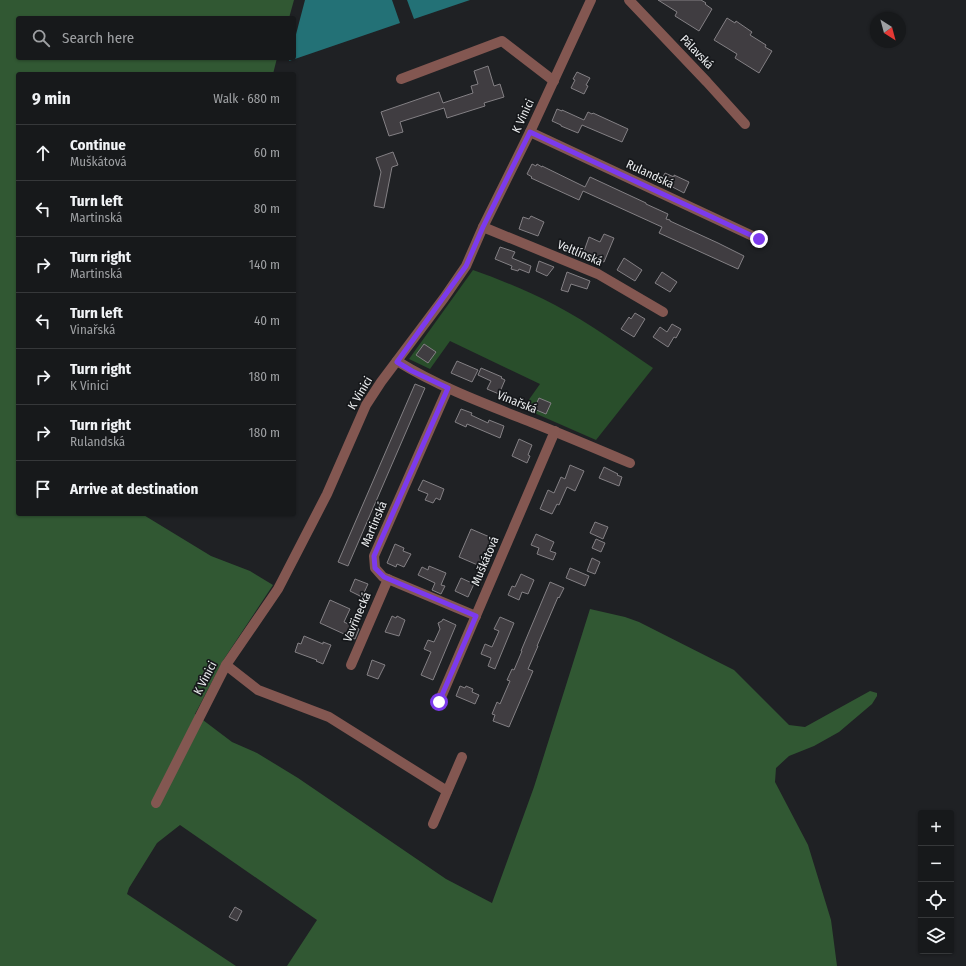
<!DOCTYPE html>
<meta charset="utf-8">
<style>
:root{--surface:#17191b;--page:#202224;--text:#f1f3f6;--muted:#9ea0a3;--line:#36383a}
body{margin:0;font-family:"Fira Sans Condensed",sans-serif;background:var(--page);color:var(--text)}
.controls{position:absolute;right:12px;bottom:12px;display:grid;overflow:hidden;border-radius:4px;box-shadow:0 1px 3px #0004}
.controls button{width:36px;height:36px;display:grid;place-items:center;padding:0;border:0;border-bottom:1px solid var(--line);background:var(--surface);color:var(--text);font:20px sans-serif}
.compass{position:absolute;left:870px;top:12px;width:36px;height:36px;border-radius:50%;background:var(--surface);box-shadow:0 1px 3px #0004;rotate:144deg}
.stop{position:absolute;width:12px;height:12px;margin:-9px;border:3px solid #7c3aed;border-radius:50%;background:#fff}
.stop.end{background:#7c3aed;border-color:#fff;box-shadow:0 1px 4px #0008}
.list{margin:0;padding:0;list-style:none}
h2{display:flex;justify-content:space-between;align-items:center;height:52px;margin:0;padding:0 16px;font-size:17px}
h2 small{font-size:13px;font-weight:400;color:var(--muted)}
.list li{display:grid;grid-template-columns:26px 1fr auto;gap:12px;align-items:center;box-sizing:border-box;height:56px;padding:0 16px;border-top:1px solid var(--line)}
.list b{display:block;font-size:15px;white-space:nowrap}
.list p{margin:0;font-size:13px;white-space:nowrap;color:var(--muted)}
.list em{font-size:13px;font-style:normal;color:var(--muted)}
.icon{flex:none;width:22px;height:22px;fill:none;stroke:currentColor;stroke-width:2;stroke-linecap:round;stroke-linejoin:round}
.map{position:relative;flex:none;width:966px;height:966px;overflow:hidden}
.search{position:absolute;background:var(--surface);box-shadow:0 1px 3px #0004;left:16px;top:16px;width:280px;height:44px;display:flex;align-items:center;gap:10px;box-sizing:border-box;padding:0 14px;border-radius:4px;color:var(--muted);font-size:15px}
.panel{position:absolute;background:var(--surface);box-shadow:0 1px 3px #0004;left:16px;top:72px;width:280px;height:444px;border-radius:4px}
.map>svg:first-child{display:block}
.green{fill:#294e2b}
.forest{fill:#315833}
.water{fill:#237176}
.building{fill:#403d41;stroke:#838084}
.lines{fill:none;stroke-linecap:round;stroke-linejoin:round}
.minor{stroke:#835751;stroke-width:10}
.route{stroke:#7c3aed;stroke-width:5}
.labels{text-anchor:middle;stroke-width:3.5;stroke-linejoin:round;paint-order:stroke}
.street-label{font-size:12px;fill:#ebedef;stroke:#16181b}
</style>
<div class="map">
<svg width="966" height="966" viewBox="0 0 966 966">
<rect width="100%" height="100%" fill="#1f2124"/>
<!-- green -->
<path class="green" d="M 473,270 C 501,280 528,291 555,305 C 589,323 621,346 653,368 L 596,440 L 523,408 L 540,384 L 450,341 L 430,369 L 409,359 Z"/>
<!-- forest -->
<polygon class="forest" points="0,0 294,0 289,18 18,18 18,58 277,58 273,74 18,74 18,514 142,514 211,556 250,571 273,585 224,659 195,714 232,742 257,753 298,778 446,879 492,903 534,787 590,609 625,617 639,622 734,670 789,725 805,727 870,691 877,693 877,696 872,704 839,732 814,746 789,756 776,768 775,782 808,845 831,920 837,966 287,966 317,920 180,825 157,843 129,888 127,894 236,966 0,966"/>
<!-- water -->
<g class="water">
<polygon points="305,0 392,0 400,23 289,61 290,58 294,58 294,42"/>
<polygon points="407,0 470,0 414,19"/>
</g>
<!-- building -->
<g class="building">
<polygon points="658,0 701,0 706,3 705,4 712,9 699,31 675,16 677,12"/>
<polygon points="727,18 735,23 736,21 752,32 750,35 766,45 765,47 772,51 759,73 735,58 737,54 714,40"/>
<polygon points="488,66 494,86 500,84 504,97 484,103 485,106 447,118 444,108 400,122 403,132 389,136 381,112 439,92 443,103 473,93 471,86 478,84 474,71"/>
<polygon points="577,72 590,78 586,85 588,86 584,94 571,88 575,80 573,79"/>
<polygon points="557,109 562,111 562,110 584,120 588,112 592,114 593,113 628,129 622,142 582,125 578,133 561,126 561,125 552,121"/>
<polygon points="393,152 398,165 392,167 384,208 374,206 381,172 376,158"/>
<polygon points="532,164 536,166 537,164 542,167 542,166 585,187 590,177 646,203 646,204 668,214 666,219 670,220 670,221 718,243 744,256 738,269 659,233 662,227 583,191 579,200 531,178 532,177 527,174"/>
<polygon points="665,173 674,177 674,175 689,182 684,193 661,181"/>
<polygon points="531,216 544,222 538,236 519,229 523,217 529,219"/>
<polygon points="604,234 614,238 604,262 583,254 589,237 600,242"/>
<polygon points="500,247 515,252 512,258 531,266 529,273 519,269 518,271 511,269 512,266 495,259"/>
<polygon points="624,258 642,270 635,281 617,270"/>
<polygon points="539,261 554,267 547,276 536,271"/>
<polygon points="567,272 590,281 587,289 571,284 568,292 561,290"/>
<polygon points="662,272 677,282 670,292 655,283"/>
<polygon points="635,313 645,319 634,337 621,329 629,317 631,319"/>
<polygon points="672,324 681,329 676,338 674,337 668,347 653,337 660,327 667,332"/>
<polygon points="424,344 436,352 428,363 416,355"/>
<polygon points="457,361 478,370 472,382 451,373"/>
<polygon points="481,368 502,377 501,378 505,380 499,394 487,389 491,381 478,375"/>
<polygon points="415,384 425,388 348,566 338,562"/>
<polygon points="539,398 551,403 546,414 534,409"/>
<polygon points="461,409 472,413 471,415 488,423 489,420 504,426 500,438 467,424 466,427 455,422"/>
<polygon points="519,439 532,445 528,455 530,456 527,463 512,456"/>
<polygon points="570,465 584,471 575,491 567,487 559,505 557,504 552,514 540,509 548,490 554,493 561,477 565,479"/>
<polygon points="604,467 618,474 617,475 622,477 619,486 599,478"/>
<polygon points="423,480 444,489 440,500 436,498 433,503 425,500 428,494 418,490"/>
<polygon points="595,522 608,527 603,539 590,533"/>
<polygon points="471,529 492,538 480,566 459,557"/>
<polygon points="536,534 554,542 550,551 556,553 553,560 537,554 539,548 531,545"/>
<polygon points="596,539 605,543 601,552 592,548"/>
<polygon points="395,544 404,548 403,551 411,554 404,567 397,564 396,567 387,563"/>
<polygon points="592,558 600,562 595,574 587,571"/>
<polygon points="429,566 446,573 441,585 445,586 441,594 432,590 435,583 418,575 422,567 428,570"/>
<polygon points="570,568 589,576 585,586 566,578"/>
<polygon points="521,574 534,580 528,594 522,592 519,600 508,595 512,586 515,587"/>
<polygon points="461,578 474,584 468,597 455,591"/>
<polygon points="355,579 368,584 362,597 350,591"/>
<polygon points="550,582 564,588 559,598 558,597 537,646 538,646 528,669 533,671 509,727 493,721 495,715 492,714 497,702 500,704 510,681 507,680 512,669 514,670 522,651 521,651"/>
<polygon points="330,600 350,609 344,622 359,629 355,639 320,623"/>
<polygon points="392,616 396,618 397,616 405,620 399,636 385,632"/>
<polygon points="500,617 514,623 495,669 488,666 491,658 481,654 485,644 492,647 499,631 494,629"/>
<polygon points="443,619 456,625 433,680 421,675 431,652 424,649 428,640 434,642 440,629 438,623 442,621"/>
<polygon points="304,636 323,644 323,642 331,645 323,664 316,661 317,660 295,652 298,643 301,644"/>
<polygon points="372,660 385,665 378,679 367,675"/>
<polygon points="460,686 465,688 466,686 473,689 472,692 479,695 475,704 456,696"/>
<polygon points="235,907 242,911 237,921 229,917"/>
</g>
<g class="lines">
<!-- minor -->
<g class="minor">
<polyline points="629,0 707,82 745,124"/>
<polyline points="401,79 502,41 554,81"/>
<polyline points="530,132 759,239"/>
<polyline points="483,227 598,274 663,312"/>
<path d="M 397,361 C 439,387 485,404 531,422 C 564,435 597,449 630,463"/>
<polyline points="448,388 374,556 375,568 383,577 476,616"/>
<polyline points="226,665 258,690 329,717 447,791"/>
<polyline points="351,665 388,579"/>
<polyline points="439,702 555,431"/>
<polyline points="156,803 226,665 278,589 327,494 366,405 381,382 444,298 466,266 483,227 530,132 591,0"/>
<polyline points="433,824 462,757"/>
</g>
</g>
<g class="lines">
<!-- route -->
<polyline class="route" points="439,702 476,616 384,577 375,568 374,556 448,388 412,371 397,362 466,266 483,227 530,132 759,239"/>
</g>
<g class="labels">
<!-- street labels -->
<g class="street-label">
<text transform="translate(697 52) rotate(46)" y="4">Pálavská</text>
<text transform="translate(523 116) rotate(-65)" y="4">K Vinici</text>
<text transform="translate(650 174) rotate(25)" y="4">Rulandská</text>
<text transform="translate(580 253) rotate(23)" y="4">Veltlínská</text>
<text transform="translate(360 393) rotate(-59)" y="4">K Vinici</text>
<text transform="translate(517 402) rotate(22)" y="4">Vinařská</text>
<text transform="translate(374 524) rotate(-67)" y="4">Martinská</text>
<text transform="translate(485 561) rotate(-67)" y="4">Muškátová</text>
<text transform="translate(357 617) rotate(-67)" y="4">Vavřinecká</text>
<text transform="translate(205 678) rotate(-62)" y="4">K Vinici</text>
</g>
</g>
</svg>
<div class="controls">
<button>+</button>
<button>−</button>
<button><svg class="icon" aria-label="locate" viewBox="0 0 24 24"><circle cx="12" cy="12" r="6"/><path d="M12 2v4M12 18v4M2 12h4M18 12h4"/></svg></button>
<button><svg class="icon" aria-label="layers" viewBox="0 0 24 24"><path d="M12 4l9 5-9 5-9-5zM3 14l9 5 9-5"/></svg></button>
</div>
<svg class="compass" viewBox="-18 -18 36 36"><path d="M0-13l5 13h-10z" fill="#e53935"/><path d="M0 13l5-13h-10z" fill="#9ea0a3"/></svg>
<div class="stop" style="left:439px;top:702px"></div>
<div class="stop end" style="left:759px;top:239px"></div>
<div class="search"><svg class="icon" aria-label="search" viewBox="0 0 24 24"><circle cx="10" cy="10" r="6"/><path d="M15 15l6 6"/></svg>Search here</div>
<section class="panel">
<h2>9 min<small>Walk · 680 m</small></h2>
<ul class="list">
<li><svg class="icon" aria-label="ahead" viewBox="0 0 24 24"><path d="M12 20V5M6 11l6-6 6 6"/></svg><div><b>Continue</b><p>Muškátová</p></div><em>60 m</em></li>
<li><svg class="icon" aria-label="left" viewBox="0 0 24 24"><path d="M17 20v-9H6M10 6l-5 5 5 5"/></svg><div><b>Turn left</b><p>Martinská</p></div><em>80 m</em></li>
<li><svg class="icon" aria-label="right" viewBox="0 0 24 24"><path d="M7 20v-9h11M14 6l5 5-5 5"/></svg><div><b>Turn right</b><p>Martinská</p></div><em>140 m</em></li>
<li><svg class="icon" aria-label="left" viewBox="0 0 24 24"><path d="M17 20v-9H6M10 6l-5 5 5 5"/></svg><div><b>Turn left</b><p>Vinařská</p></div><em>40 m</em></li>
<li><svg class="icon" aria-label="right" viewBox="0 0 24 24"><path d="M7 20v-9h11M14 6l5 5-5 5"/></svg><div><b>Turn right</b><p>K Vinici</p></div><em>180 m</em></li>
<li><svg class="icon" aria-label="right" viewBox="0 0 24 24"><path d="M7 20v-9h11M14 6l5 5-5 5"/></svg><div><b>Turn right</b><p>Rulandská</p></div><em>180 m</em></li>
<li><svg class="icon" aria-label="arrive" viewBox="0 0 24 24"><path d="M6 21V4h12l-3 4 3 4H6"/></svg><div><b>Arrive at destination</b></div></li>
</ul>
</section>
</div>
